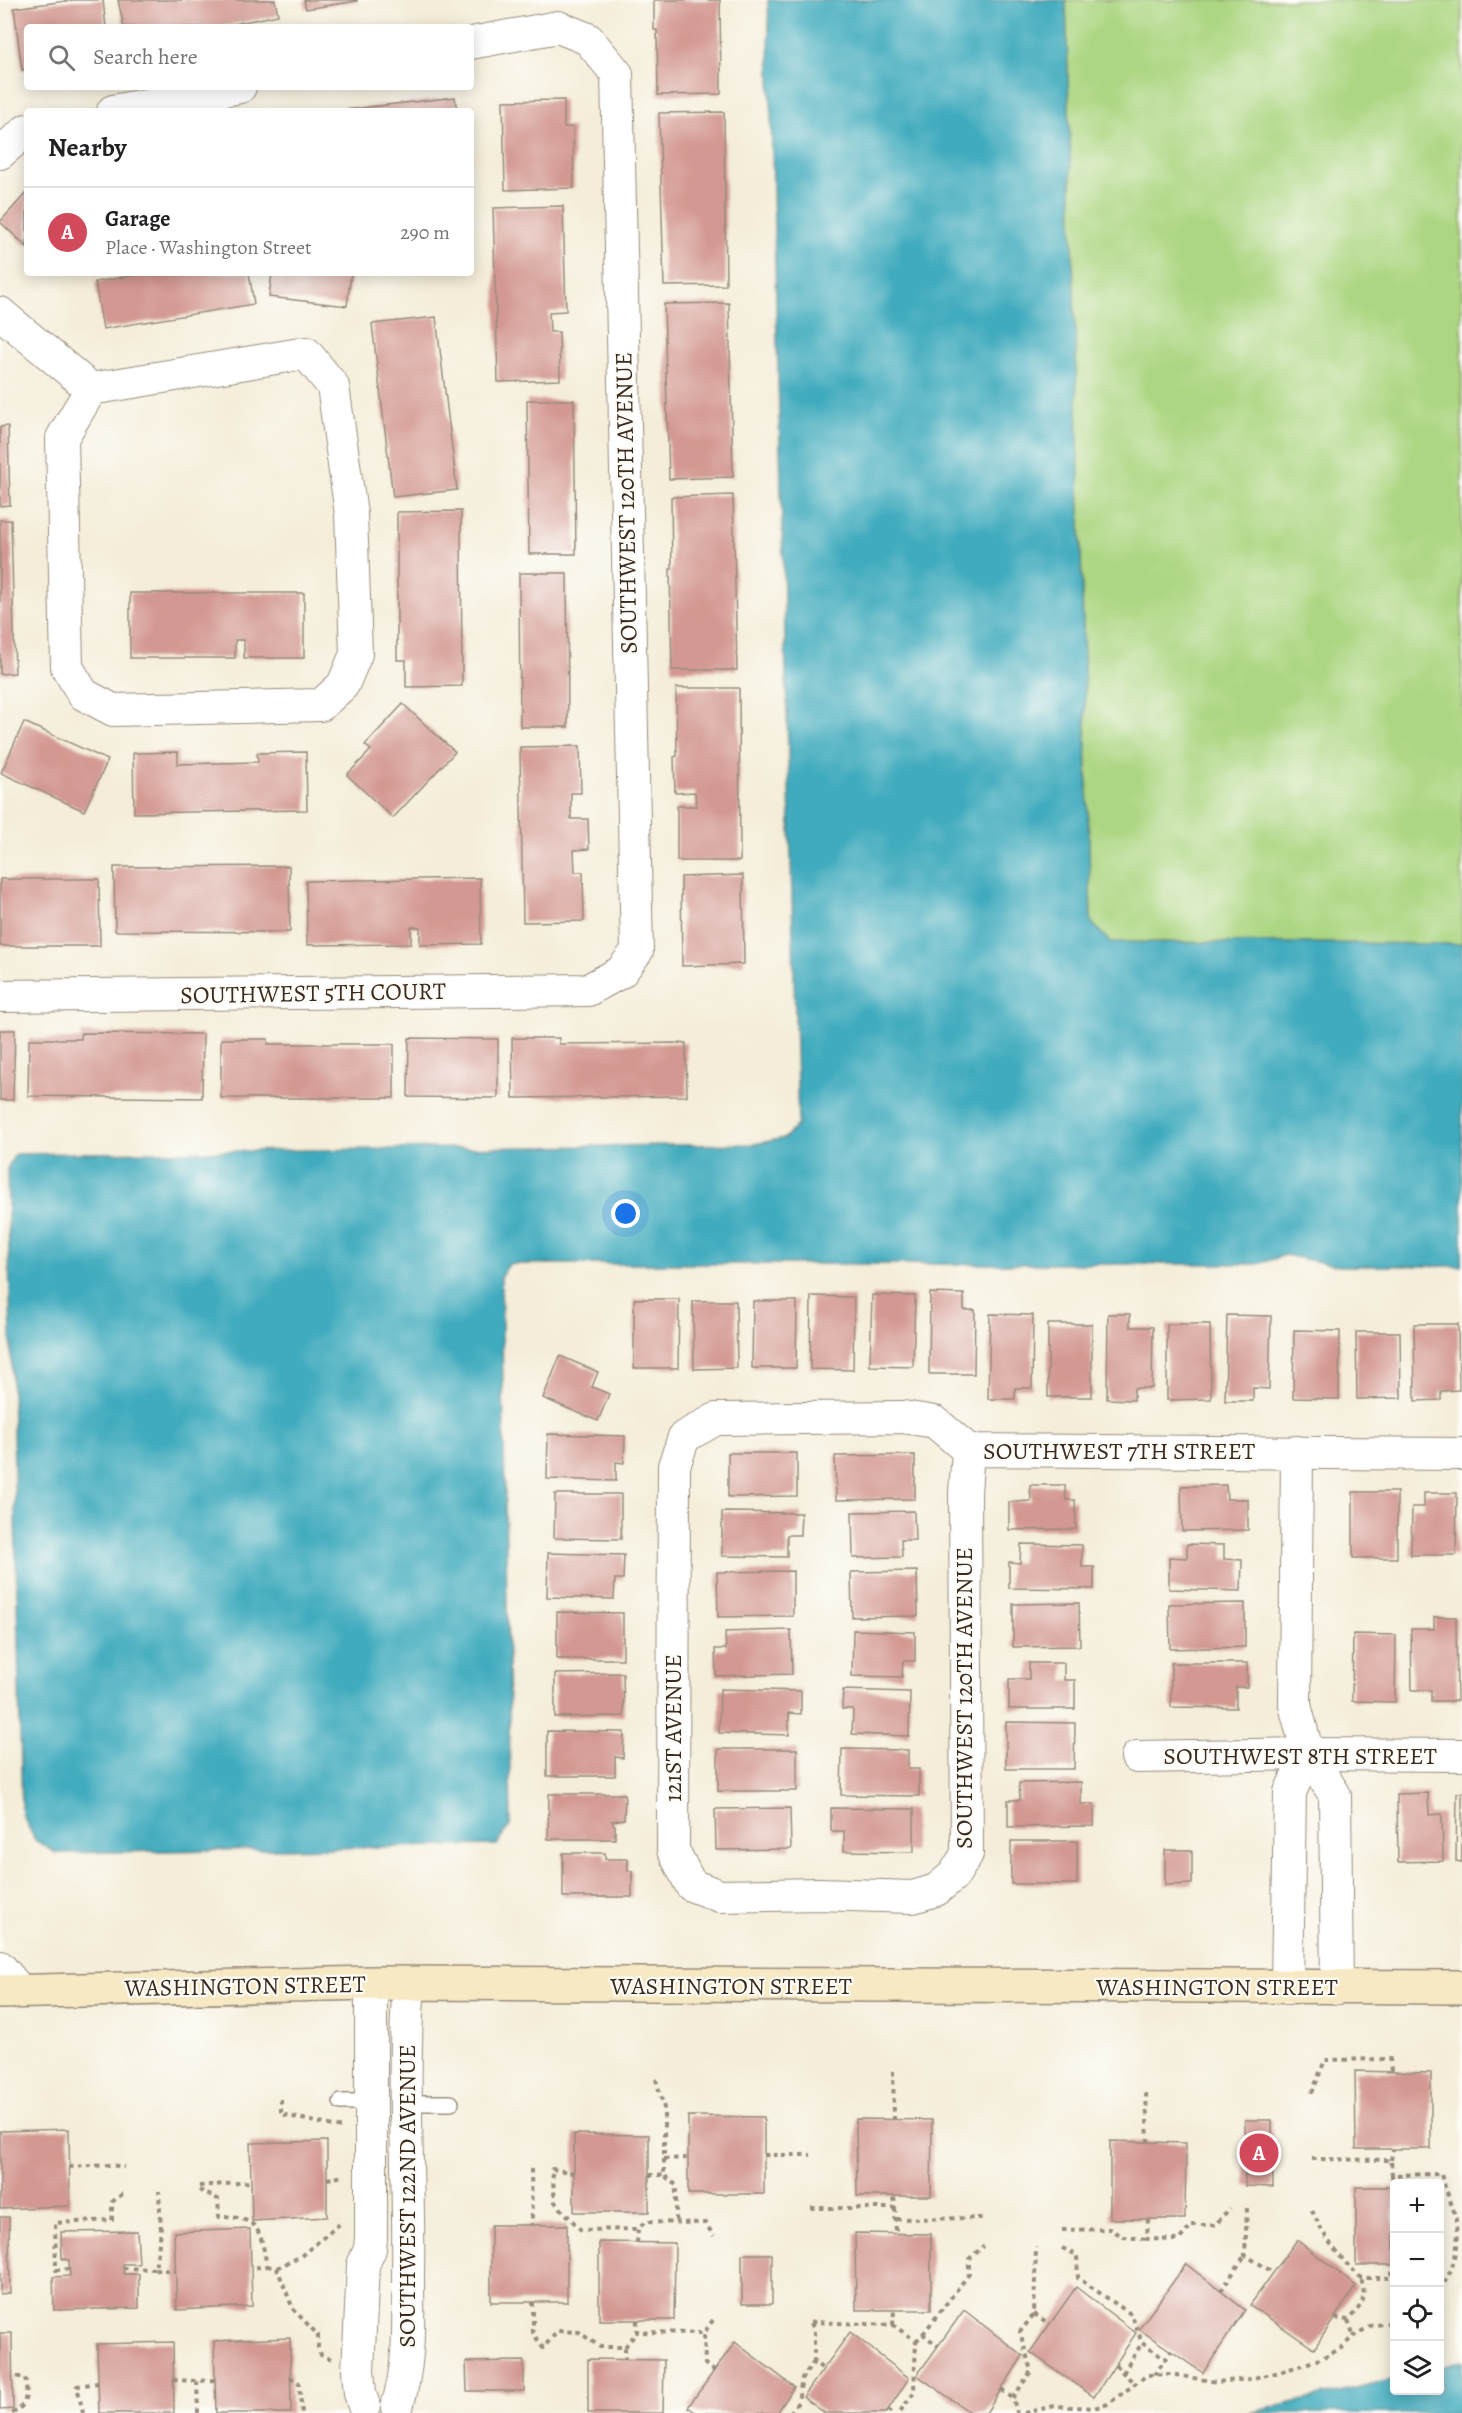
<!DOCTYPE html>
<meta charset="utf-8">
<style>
:root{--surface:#fff;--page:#f6f6f6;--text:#202124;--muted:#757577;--line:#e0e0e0;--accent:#d1495b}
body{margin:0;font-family:Alegreya,serif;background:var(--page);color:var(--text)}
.controls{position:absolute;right:18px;bottom:18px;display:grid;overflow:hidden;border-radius:6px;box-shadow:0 3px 15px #0003}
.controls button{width:54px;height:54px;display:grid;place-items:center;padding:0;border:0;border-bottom:2px solid var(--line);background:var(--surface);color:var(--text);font:30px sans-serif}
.you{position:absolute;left:626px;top:1214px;width:21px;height:21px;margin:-15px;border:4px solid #fff;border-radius:50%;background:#1a73e8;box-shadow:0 0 0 9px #1a73e833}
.badge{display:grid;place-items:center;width:39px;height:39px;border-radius:50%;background:var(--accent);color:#fff;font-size:20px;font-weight:700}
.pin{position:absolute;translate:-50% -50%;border:3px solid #fff;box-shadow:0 2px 6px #0006}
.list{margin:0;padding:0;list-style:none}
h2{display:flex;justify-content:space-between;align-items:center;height:78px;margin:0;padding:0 24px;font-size:26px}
h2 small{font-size:20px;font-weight:400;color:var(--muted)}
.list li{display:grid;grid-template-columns:39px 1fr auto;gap:18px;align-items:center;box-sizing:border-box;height:90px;padding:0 24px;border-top:2px solid var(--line)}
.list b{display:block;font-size:22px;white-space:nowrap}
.list p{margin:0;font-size:20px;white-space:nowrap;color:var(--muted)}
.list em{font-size:20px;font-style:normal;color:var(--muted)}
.icon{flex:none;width:33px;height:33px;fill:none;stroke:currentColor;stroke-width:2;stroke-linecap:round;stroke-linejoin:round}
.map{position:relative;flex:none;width:1462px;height:2413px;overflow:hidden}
.search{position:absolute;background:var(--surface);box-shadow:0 3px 15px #0003;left:24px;top:24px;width:450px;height:66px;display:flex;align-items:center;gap:15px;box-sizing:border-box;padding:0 21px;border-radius:6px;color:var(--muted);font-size:22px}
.panel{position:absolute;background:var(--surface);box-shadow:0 3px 15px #0003;left:24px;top:108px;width:450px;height:168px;border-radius:6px}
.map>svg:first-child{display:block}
.green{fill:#acd681;stroke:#748050;stroke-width:1.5}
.water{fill:#3fabbe;stroke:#3d6a6e;stroke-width:1.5}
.building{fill:#d39891}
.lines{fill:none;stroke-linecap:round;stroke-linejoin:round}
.lane-casing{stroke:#988c7c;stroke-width:18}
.street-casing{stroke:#988c7c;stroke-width:34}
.secondary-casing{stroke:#988c7c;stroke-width:36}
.path{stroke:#988c7c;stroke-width:4;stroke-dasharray:4.5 4.5;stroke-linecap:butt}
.lane{stroke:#fff;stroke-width:15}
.street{stroke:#fff;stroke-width:32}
.secondary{stroke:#f7e9c3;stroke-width:33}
.labels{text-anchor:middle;stroke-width:4.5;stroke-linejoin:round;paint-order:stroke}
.street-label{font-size:24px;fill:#3b2a1e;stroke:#fdfcf7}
</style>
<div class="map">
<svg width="1462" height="2413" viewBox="0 0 1462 2413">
<rect width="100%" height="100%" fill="#fdfcf7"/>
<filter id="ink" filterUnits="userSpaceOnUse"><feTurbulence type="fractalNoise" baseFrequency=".0167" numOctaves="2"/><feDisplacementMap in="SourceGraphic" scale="12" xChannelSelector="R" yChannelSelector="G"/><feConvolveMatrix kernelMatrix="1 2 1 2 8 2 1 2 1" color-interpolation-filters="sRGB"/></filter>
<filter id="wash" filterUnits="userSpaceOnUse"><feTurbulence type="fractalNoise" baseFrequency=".008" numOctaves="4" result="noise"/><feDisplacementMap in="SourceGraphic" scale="24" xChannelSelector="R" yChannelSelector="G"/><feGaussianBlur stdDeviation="1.35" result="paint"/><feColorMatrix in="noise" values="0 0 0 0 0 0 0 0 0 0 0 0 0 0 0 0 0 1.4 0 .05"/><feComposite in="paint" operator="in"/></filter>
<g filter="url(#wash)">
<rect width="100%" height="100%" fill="#f4edd9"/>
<!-- green -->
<polygon class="green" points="1066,0 1462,0 1462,944 1109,942 1091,922"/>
<!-- water -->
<g class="water">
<polygon points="768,0 1066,0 1091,922 1110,942 1462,944 1462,1266 1340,1266 1285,1255 1258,1264 509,1264 501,1276 511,1824 497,1845 56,1853 35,1840 22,1814 7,1169 15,1154 754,1144 785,1138 798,1124"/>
<polygon points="1462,2361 1462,2413 1249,2413 1394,2379 1394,2390 1440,2390 1440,2368"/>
</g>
<g id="blocks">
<!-- building -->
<g class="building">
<polygon points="74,0 103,0 106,27 27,27 27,69 22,70 14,8"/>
<polygon points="118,0 275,0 278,15 220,27 124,27"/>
<polygon points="304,0 357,0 357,1 306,9"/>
<polygon points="654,0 720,0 721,94 658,95 657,30 654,30"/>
<polygon points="455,97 457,111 344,111 344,110"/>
<polygon points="564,100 564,127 573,127 574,188 505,190 503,101"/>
<polygon points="724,112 726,285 664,286 659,113"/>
<polygon points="27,192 27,247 0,222"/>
<polygon points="563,206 566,311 549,312 550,332 559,332 560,380 498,382 493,208"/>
<polygon points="147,273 249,273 254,304 103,329 95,282"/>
<polygon points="272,273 351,273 347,306 269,297"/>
<polygon points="729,303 733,477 669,479 664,304"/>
<polygon points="436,317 457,490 393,497 372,324"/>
<polygon points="527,400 574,400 576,554 529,554"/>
<polygon points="8,426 10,505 0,506 0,427"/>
<polygon points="733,495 737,670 672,670 670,569 672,569 671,497"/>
<polygon points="461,511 462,686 406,687 406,660 397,660 397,512"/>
<polygon points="0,520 11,520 15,673 0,674"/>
<polygon points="519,573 567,573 568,727 520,727"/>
<polygon points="130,593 304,593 304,658 244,658 244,640 235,640 235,658 130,658"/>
<polygon points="676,688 739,688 740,861 677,861 677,806 696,806 695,792 675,793 674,757 677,756"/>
<polygon points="403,704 455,752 393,818 347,775 371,750 365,745"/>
<polygon points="24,722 108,760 84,811 1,773"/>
<polygon points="580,746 581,793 571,793 571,819 588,819 589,849 574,850 575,872 583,872 584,921 523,922 520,747"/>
<polygon points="178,752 178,764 258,762 257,753 306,752 307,810 134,813 133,753"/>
<polygon points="289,866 290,932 115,931 114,867"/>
<polygon points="743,875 744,964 682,966 681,877"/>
<polygon points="480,878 481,944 420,945 420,927 411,927 411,944 307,945 306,881"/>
<polygon points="0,879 99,879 100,946 0,946"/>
<polygon points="0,1030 15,1030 13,1100 0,1100"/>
<polygon points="81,1033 203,1034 202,1098 28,1096 29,1039 81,1039"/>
<polygon points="409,1038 498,1039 498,1098 408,1097"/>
<polygon points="512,1038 559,1038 559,1044 686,1043 687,1096 513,1098"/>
<polygon points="221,1039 268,1039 268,1044 394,1044 394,1098 221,1098"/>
<polygon points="930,1293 964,1294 964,1310 975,1310 974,1374 929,1374"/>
<polygon points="872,1295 915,1296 913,1367 870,1366"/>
<polygon points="811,1296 854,1297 853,1370 810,1369"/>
<polygon points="634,1299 679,1299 678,1368 634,1368"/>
<polygon points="693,1301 736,1301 737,1368 694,1369"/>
<polygon points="753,1301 797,1301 796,1368 752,1368"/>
<polygon points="990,1314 1033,1315 1032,1388 1015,1388 1015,1399 988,1399"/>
<polygon points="1108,1314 1130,1314 1130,1327 1153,1327 1152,1388 1134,1388 1134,1400 1107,1399"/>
<polygon points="1227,1315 1271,1316 1269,1389 1253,1388 1253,1401 1225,1401"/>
<rect x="1048" y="1324" width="44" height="73"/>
<polygon points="1167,1324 1210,1324 1211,1399 1167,1400"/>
<polygon points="1414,1324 1458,1324 1459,1390 1441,1391 1441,1400 1415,1401"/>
<polygon points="1294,1330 1340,1331 1339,1399 1293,1398"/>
<polygon points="1356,1332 1400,1332 1401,1398 1357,1399"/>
<polygon points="560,1356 598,1372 592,1387 609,1394 598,1421 543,1398"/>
<polygon points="548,1434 625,1436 624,1463 616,1462 616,1481 547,1479"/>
<polygon points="728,1453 797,1453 797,1496 728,1497"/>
<polygon points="915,1455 915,1499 836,1500 835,1456"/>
<polygon points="1030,1485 1065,1485 1066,1500 1075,1500 1076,1529 1009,1530 1009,1502 1031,1501"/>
<polygon points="1226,1485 1227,1499 1248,1499 1248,1530 1182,1531 1181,1486"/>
<rect x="1353" y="1492" width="44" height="66"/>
<polygon points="1424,1493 1457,1493 1456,1555 1411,1555 1412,1507 1424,1507"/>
<polygon points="555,1494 621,1494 621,1539 554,1538"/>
<polygon points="914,1511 915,1540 901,1540 902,1557 853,1558 852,1512"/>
<polygon points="722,1512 801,1513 800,1535 787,1535 787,1557 722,1556"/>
<polygon points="1021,1544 1082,1545 1082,1567 1094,1567 1094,1589 1009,1588 1009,1562 1020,1563"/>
<polygon points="1187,1544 1224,1545 1224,1559 1242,1560 1241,1591 1169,1589 1169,1557 1187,1558"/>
<polygon points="548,1553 624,1555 623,1579 615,1579 614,1599 547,1597"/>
<polygon points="793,1571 793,1616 718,1617 717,1572"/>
<polygon points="917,1571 918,1616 852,1617 851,1572"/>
<polygon points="1079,1603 1080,1646 1013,1647 1013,1604"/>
<polygon points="1245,1603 1245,1647 1170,1649 1169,1604"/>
<polygon points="557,1612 623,1613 623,1659 557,1659"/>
<polygon points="1434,1617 1456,1617 1457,1701 1431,1701 1431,1690 1412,1690 1411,1629 1434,1629"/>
<polygon points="791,1630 792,1674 716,1676 715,1649 726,1649 725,1632"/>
<polygon points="853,1630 915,1632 915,1661 903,1661 902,1677 852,1676"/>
<polygon points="1353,1634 1396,1635 1395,1702 1352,1701"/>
<polygon points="1029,1663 1064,1663 1064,1680 1075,1680 1075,1709 1009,1709 1009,1679 1029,1679"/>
<polygon points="1171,1663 1247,1663 1247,1687 1236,1687 1236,1708 1171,1707"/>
<polygon points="623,1673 624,1716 555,1717 555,1674"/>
<polygon points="720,1689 801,1691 801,1714 789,1713 789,1735 719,1733"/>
<polygon points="843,1690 910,1692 909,1736 852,1734 853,1709 842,1709"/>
<polygon points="1006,1722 1075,1723 1074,1769 1006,1769"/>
<polygon points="547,1731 624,1732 623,1758 615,1757 615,1776 547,1776"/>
<rect x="718" y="1749" width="79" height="42"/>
<polygon points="842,1749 908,1750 908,1769 919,1769 919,1796 841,1795"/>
<polygon points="1081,1782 1081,1804 1094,1804 1094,1826 1008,1827 1008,1800 1020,1800 1019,1783"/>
<polygon points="1428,1793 1429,1815 1442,1814 1443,1861 1398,1862 1397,1794"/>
<polygon points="1457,1793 1462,1793 1462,1862 1456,1861"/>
<polygon points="549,1794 625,1794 624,1819 612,1821 615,1826 615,1839 548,1839"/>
<polygon points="790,1808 791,1849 716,1850 715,1809"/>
<polygon points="831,1808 914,1809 914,1852 844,1851 844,1831 831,1831"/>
<rect x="1011" y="1841" width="66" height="43"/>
<polygon points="1165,1850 1192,1850 1192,1884 1165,1885"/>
<polygon points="563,1853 605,1853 605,1859 628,1859 628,1871 632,1871 632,1897 563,1897"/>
<polygon points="1355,2071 1431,2073 1431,2149 1356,2149"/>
<polygon points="688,2116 764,2117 764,2194 688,2194"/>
<polygon points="856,2119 932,2120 931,2196 857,2196"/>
<polygon points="1245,2120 1272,2120 1273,2187 1245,2186"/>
<polygon points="69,2129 70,2206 0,2209 0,2131"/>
<polygon points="574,2134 649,2135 649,2212 574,2212"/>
<polygon points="327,2141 327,2217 252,2221 250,2143"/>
<polygon points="1110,2141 1186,2143 1185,2219 1110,2219"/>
<rect x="1356" y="2187" width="38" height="78"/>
<polygon points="0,2217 9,2217 10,2293 0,2294"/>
<rect x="491" y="2225" width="76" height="77"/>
<polygon points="250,2229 252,2306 177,2310 174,2232"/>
<polygon points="137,2231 139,2264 123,2264 123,2268 124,2274 139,2274 139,2308 54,2310 53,2277 70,2276 69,2260 62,2259 61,2232"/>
<polygon points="855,2233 931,2234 931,2310 856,2310"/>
<polygon points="1297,2240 1356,2286 1314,2349 1250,2305"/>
<polygon points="599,2242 675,2243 674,2320 599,2320"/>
<rect x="742" y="2254" width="30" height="50"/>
<polygon points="1186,2264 1245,2310 1203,2373 1139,2329"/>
<polygon points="1076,2287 1136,2333 1094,2397 1030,2352"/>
<polygon points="964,2310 1023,2356 986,2413 971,2413 917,2375"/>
<polygon points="850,2332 909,2378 886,2413 825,2413 803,2397"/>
<polygon points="0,2333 12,2333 13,2409 0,2410"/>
<polygon points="290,2338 291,2413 216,2413 214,2341"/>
<polygon points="173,2342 174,2413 99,2413 97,2344"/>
<polygon points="735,2342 794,2387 777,2413 697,2413 688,2407"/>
<polygon points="588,2359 664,2360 663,2413 588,2413"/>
<polygon points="524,2361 524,2391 467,2391 466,2362"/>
</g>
</g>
</g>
<g filter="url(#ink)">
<use href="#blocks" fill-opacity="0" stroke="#988c7c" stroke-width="1.5"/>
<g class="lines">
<!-- lane casing -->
<g class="lane-casing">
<g id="lane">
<polyline points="341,2102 371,2102"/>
<polyline points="407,2103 451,2103"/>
</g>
</g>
<!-- street casing -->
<g class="street-casing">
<g id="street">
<polyline points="113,111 240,87"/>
<polyline points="0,153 27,130"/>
<polyline points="0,313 91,389 62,438 67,667 83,694 113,710 321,705 343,685 356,654 351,514 333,386 306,353 91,389"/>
<polyline points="0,996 588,990 621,972 637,951 617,74 588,39 558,27 471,43"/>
<polyline points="968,1450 965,1493 967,1854 954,1875 936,1890 913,1897 819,1894 720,1896 691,1885 673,1850 674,1466 684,1437 716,1419 903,1417 935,1422 968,1450 1462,1454"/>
<polyline points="1297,1452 1295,1705 1308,1754 1335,1795 1337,1988"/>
<polyline points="1137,1757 1308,1754 1462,1755"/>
<polyline points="0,1967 20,1991"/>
<polyline points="1287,1988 1290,1792 1308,1754"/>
<polyline points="364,2406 360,2393 358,2371 363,2265 370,2249 371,2238 371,1983"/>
<path d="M 397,2407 C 411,2360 408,2323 408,2276 C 410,2179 401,2081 409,1984"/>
</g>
</g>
<!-- secondary casing -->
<g class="secondary-casing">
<polyline id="secondary" points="0,1992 371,1983 1462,1987"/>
</g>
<!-- path -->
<g class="path">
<polyline points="893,2071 894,2119"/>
<polyline points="656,2079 664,2108 664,2175 676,2185 676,2223"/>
<polyline points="1146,2093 1148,2142"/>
<polyline points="1312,2093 1325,2060 1390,2059 1391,2072"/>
<polyline points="281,2099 281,2114 342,2128"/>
<polyline points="764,2155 811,2155"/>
<polyline points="664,2159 688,2158"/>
<path d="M 1312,2159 L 1391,2160 L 1392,2175 L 1441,2174 C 1445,2190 1453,2205 1456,2220 C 1461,2243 1454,2271 1440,2289"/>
<polyline points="1391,2160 1393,2149"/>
<polyline points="69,2167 111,2165 124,2167"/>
<polyline points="531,2169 532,2225"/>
<polyline points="574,2173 552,2169 555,2202 581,2230 638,2229"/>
<polyline points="649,2175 664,2175"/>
<polyline points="1392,2175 1394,2187"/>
<polyline points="327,2179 344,2176"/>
<polyline points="199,2186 252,2182"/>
<path d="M 199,2190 L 218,2199 L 219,2217 C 261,2216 260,2232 267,2266 L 251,2268"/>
<polyline points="811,2208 895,2208 894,2196"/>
<polyline points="895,2208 896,2233"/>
<polyline points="1247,2208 1245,2255 1273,2272"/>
<path d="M 1312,2210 C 1324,2238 1339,2258 1361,2278 L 1391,2278 L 1394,2265"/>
<polyline points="896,2219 984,2218"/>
<polyline points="1148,2219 1147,2239 1179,2240 1192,2225 1215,2225 1230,2208"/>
<polyline points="1062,2230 1110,2229 1124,2237 1147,2239"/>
<polyline points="637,2243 638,2229 645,2222 705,2223 714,2236"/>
<polyline points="1062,2248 1077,2255 1078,2278 1132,2315 1142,2343 1165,2359"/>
<polyline points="267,2266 277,2268 293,2309 318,2335 318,2348 321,2355 332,2359"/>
<polyline points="123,2268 155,2269 161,2231 159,2191"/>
<polyline points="277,2268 301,2256 342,2222"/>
<polyline points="69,2269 56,2270 55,2223 112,2220 112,2202 125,2192"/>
<polyline points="155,2269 176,2271"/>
<polyline points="1221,2291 1245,2255"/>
<polyline points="533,2302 533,2333 543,2348 558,2331 579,2332 600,2347 625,2347 625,2359"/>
<polyline points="1034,2314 1050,2324"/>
<path d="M 1335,2318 L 1348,2320 C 1363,2304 1367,2300 1361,2278"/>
<polyline points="637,2320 637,2332 704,2333"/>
<polyline points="713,2320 704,2333 705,2364 714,2371"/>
<polyline points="1348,2320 1354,2336"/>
<polyline points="811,2322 893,2325 916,2341 914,2392 899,2413"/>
<polyline points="811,2323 814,2329 814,2362 823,2369"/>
<polyline points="893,2325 894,2310"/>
<polyline points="923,2334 969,2274 969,2259 984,2246"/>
<polyline points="916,2341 923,2334 938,2346"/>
<polyline points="625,2347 637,2332"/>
<polyline points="1115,2365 1135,2384"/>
<polyline points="1123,2373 1142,2343"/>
<polyline points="1154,2375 1171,2351"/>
<polyline points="290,2377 299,2383 302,2413"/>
<polyline points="173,2380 197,2381"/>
<polyline points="1001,2390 1013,2398 1017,2413"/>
<polyline points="1013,2398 1031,2371 1020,2332 1034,2314 1036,2247"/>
<polyline points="888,2410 892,2413"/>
<path d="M 12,2413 C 27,2408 28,2391 25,2378 L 13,2376"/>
<polyline points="83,2413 77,2386 98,2383"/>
<polyline points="198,2413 197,2381 215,2380"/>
<polyline points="790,2413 798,2402 802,2378 814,2362"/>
<polyline points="1024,2413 1055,2406 1094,2408 1108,2404 1147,2375 1170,2374 1217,2382 1249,2379 1280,2372 1317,2360 1340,2349 1354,2336 1370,2326 1394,2322"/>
</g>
<!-- lane -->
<use href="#lane" class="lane"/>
<!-- street -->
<use href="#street" class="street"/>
<!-- secondary -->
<use href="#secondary" class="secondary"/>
</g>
</g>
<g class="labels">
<!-- street labels -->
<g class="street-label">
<text transform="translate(626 503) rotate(-91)" y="8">SOUTHWEST 120TH AVENUE</text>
<text transform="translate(313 993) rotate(-1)" y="8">SOUTHWEST 5TH COURT</text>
<text x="1119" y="1459">SOUTHWEST 7TH STREET</text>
<text transform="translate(964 1698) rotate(-90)" y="8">SOUTHWEST 120TH AVENUE</text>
<text transform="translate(673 1728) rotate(-90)" y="8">121ST AVENUE</text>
<text x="1300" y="1764">SOUTHWEST 8TH STREET</text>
<text transform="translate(245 1986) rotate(-1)" y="8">WASHINGTON STREET</text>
<text x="731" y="1994">WASHINGTON STREET</text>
<text x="1217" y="1995">WASHINGTON STREET</text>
<text transform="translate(407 2196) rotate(-90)" y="8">SOUTHWEST 122ND AVENUE</text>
</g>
</g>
</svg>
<div class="controls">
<button>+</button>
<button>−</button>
<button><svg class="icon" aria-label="locate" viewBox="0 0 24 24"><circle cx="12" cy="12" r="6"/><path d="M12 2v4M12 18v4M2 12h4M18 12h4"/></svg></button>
<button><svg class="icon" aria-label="layers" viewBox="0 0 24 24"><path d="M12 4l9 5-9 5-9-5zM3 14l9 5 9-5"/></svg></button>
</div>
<div class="you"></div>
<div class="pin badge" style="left:1259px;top:2153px">A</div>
<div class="search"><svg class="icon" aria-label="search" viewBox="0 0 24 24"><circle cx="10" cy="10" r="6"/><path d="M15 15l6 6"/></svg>Search here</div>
<section class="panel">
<h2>Nearby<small></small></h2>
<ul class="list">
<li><span class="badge">A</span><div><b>Garage</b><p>Place · Washington Street</p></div><em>290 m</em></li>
</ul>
</section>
</div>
